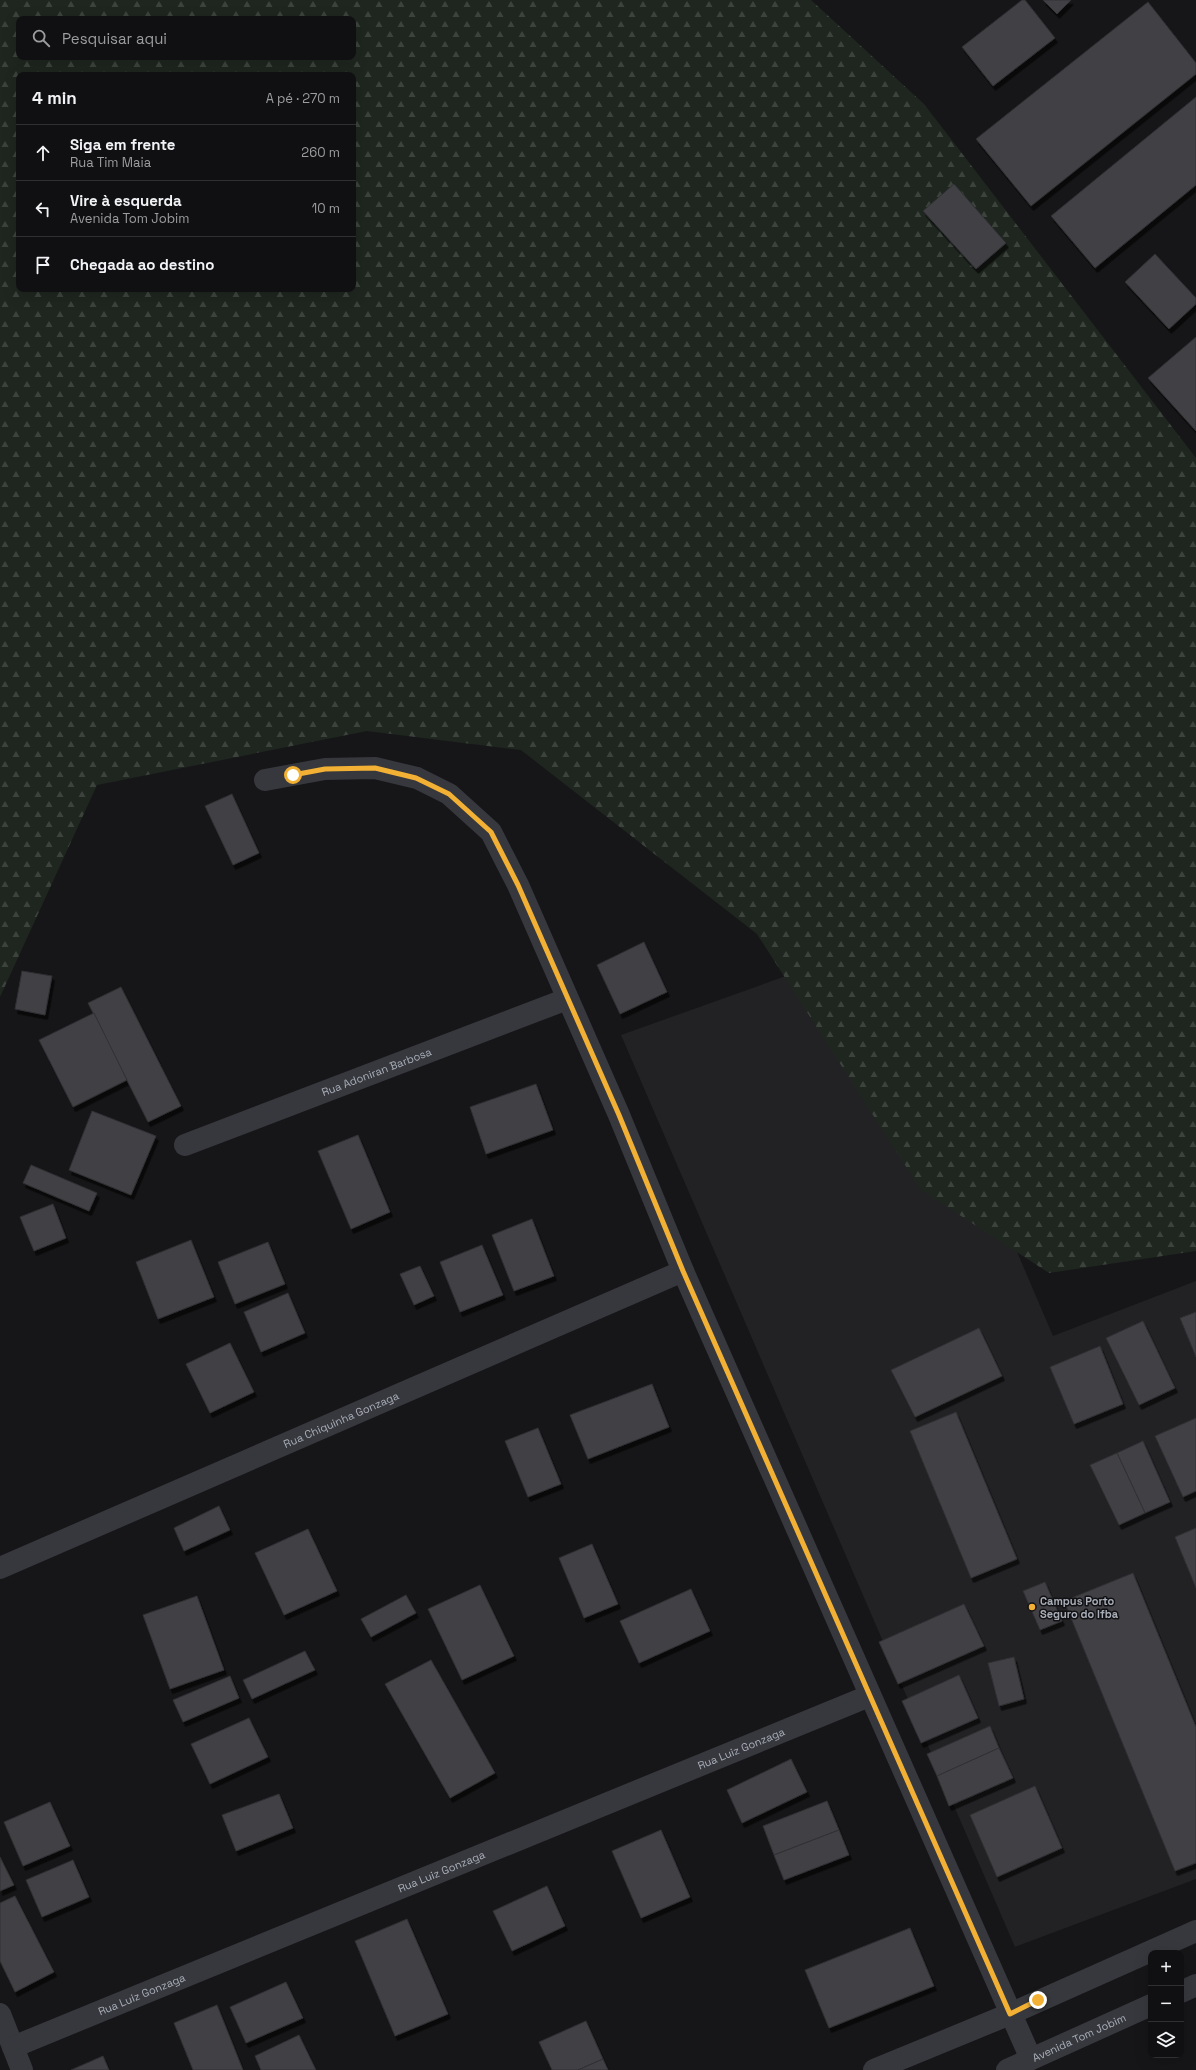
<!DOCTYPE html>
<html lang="pt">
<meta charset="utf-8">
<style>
:root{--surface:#101012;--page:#1e1e20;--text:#f1f3f6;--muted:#9c9d9f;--line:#303032}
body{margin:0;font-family:"Space Grotesk",sans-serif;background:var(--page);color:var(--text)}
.controls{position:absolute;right:12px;bottom:12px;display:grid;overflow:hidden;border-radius:8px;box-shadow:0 4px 16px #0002}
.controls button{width:36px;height:36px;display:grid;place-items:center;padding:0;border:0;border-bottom:1px solid var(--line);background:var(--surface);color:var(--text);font:20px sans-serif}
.stop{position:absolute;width:12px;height:12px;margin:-9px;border:3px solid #f2b134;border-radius:50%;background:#fff}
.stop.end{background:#f2b134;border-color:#fff;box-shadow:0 1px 4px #0008}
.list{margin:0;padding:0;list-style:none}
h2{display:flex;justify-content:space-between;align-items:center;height:52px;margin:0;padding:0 16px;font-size:17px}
h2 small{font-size:13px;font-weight:400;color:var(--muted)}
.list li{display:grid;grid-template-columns:26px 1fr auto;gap:12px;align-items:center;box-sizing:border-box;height:56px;padding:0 16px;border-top:1px solid var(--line)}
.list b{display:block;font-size:15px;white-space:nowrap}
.list p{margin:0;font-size:13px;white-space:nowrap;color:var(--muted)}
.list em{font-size:13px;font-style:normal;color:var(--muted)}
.icon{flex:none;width:22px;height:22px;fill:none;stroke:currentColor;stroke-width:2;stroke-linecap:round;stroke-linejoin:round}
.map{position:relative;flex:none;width:1196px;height:2070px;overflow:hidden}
.search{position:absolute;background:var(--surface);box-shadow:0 4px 16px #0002;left:16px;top:16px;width:340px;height:44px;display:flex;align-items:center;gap:10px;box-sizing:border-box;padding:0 14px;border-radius:8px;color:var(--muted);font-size:15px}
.panel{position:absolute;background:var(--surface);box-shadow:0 4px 16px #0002;left:16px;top:72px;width:340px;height:220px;border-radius:8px}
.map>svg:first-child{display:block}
.built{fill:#222225}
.forest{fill:url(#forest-firs);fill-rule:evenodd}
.building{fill:#404145;stroke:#303034;filter:url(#shadow)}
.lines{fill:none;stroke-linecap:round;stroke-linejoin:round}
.minor{stroke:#37383d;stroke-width:22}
.route{stroke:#f2b134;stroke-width:5}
.poi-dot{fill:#f2b134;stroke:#111113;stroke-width:1.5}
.labels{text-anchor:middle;stroke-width:3;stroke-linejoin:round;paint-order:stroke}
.street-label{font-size:11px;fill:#a8adb8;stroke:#111113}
.poi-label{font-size:11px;font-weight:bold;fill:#a8adb8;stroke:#111113;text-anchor:start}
</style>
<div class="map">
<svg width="1196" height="2070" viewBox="0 0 1196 2070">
<defs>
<pattern id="forest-firs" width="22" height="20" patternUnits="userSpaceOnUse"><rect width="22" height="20" fill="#1e261f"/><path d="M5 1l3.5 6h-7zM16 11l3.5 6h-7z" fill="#3c433d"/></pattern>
<filter id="shadow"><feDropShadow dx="2.5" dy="4.5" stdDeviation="0" flood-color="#0009"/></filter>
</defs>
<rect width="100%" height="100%" fill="#161618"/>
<!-- built -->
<polygon class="built" points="884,941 1053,1336 1196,1281 1196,1879 1015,1947 621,1035"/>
<!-- forest -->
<path class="forest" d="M 0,0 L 811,0 L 924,104 L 1196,458 L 1196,1251 L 1049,1273 L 921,1190 L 757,934 L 521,750 L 367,731 L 97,785 L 0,997 ZM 19,19 L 353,19 L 353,57 L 19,57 ZM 19,75 L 353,75 L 353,289 L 19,289 Z"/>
<!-- building -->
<g class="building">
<polygon points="1022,0 1025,0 1055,38 993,86 962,47"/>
<polygon points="1043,0 1071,0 1057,14"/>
<polygon points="1148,2 1196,63 1196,74 1031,206 976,139"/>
<polygon points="1196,97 1196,185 1095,268 1051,216"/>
<polygon points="954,184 1006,243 976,269 923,211"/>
<polygon points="1155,254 1196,298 1196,304 1169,329 1125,282"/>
<polygon points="1196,337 1196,431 1148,378"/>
<polygon points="232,794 259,853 233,865 205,806"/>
<polygon points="644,942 667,992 620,1014 597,965"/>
<polygon points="22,971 52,976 45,1015 15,1009"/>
<polygon points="121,987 181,1106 148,1122 88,1003"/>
<polygon points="94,1013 127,1080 73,1107 39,1040"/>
<polygon points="536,1084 553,1130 486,1154 470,1107"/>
<polygon points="92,1111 156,1136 131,1195 69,1170"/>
<polygon points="358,1135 390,1212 351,1229 318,1151"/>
<polygon points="31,1165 97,1193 89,1211 23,1183"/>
<polygon points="53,1204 66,1238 34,1251 20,1217"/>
<polygon points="532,1219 554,1276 514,1291 492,1235"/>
<polygon points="191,1240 214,1297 158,1319 136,1262"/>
<polygon points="268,1242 285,1284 235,1304 218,1262"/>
<polygon points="482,1245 503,1295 460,1312 440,1262"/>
<polygon points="420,1266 434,1296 414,1305 400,1274"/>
<polygon points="288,1293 305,1333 261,1352 244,1312"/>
<polygon points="1196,1312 1196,1357 1180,1318"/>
<polygon points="1143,1321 1175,1388 1139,1405 1106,1338"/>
<polygon points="979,1328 1002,1376 915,1417 891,1370"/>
<polygon points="230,1343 254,1392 210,1413 186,1364"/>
<polygon points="1100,1346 1123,1404 1074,1424 1050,1367"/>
<polygon points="652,1384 669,1427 588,1459 570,1415"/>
<polygon points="956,1412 1017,1559 971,1578 910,1431"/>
<polygon points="1196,1418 1196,1491 1183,1497 1155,1436"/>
<polygon points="538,1428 561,1484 528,1497 505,1441"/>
<polygon points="1143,1441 1170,1502 1145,1513 1117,1453"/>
<polygon points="1117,1453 1145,1513 1119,1525 1090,1465"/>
<polygon points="219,1506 230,1530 184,1551 174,1528"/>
<polygon points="1196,1528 1196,1588 1175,1537"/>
<polygon points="308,1529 337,1591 284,1615 255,1553"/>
<polygon points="592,1544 618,1604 584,1618 559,1558"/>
<polygon points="1133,1573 1196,1727 1196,1863 1175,1871 1064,1601"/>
<polygon points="1045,1582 1062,1621 1040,1630 1023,1591"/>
<polygon points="480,1585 514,1656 462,1680 428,1609"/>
<polygon points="691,1589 710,1631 639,1663 620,1621"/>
<polygon points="406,1595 416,1613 371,1637 361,1619"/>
<polygon points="197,1596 224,1670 170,1689 143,1615"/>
<polygon points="964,1604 984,1646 898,1684 879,1642"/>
<polygon points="305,1651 315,1670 252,1699 243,1680"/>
<polygon points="1014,1657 1024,1699 999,1706 988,1663"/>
<polygon points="431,1660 495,1773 450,1798 385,1684"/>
<polygon points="959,1675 978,1718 921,1743 902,1701"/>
<polygon points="230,1676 239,1698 183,1722 173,1700"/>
<polygon points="249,1718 268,1757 210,1784 191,1744"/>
<polygon points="990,1726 999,1748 937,1776 927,1754"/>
<polygon points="999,1748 1013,1778 949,1806 937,1776"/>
<polygon points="791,1759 807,1792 742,1823 727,1790"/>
<polygon points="1035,1786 1062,1848 997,1877 970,1815"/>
<polygon points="279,1794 293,1828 236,1851 222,1815"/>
<polygon points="827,1801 839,1830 774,1855 763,1826"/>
<polygon points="50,1802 70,1846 23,1866 4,1822"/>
<polygon points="661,1830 690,1897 641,1918 612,1851"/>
<polygon points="839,1830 849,1855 784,1880 774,1855"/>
<polygon points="0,1857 14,1885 0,1891"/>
<polygon points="73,1860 89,1897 42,1917 26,1880"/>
<polygon points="547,1886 565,1926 512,1951 493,1911"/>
<polygon points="15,1896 54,1972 15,1992 0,1961 0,1903"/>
<polygon points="407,1919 448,2014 395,2036 355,1941"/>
<polygon points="910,1928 934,1986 829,2028 805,1970"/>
<polygon points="286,1982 303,2018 246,2043 230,2007"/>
<polygon points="217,2005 243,2070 193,2070 174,2023"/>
<polygon points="586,2021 603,2059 578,2070 552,2070 539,2042"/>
<polygon points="299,2035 316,2070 261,2070 255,2056"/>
<polygon points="103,2056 109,2070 71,2070"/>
<polygon points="603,2059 608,2070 578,2070"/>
</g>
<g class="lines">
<!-- minor -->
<g class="minor">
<polyline points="265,780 325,769 375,768 417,778 449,794 491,832 518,885 619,1115 683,1271 1031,2059"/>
<path id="s1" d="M 185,1145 L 567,999"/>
<path id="s2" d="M 0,1568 L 683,1271"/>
<polyline points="1181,1992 1196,1985"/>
<polyline points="0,2014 22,2070"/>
<path id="s3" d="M 13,2047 L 869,1696"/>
<polyline points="874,2070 1010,2014 1196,1931"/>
<path id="s4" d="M 1007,2070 L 1151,2005"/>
</g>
</g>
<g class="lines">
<!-- route -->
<polyline class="route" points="293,775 325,769 375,768 416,778 449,794 491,832 518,885 619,1115 683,1271 1010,2014 1038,2000"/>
</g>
<!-- markers -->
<circle class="poi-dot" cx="1032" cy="1607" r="4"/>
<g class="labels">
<!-- street labels -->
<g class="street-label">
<text dy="4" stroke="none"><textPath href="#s1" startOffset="205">Rua Adoniran Barbosa</textPath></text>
<text dy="4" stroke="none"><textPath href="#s2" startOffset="372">Rua Chiquinha Gonzaga</textPath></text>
<text dy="4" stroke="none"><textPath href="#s3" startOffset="787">Rua Luiz Gonzaga</textPath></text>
<text dy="4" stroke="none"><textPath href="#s3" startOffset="463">Rua Luiz Gonzaga</textPath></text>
<text dy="4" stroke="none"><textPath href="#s3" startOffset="139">Rua Luiz Gonzaga</textPath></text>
<text dy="4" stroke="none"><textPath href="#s4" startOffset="79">Avenida Tom Jobim</textPath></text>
</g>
<!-- poi labels -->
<g class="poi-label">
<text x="1040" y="1605">Campus Porto<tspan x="1040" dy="13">Seguro do Ifba</tspan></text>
</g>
</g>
</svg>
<div class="controls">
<button>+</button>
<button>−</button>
<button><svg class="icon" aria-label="layers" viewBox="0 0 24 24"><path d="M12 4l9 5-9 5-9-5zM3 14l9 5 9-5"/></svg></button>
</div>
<div class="stop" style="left:293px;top:775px"></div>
<div class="stop end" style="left:1038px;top:2000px"></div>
<div class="search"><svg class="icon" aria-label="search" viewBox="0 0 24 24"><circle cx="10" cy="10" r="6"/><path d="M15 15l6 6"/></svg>Pesquisar aqui</div>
<section class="panel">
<h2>4 min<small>A pé · 270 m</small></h2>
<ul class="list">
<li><svg class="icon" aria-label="ahead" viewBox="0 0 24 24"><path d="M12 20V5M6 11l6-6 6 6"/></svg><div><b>Siga em frente</b><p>Rua Tim Maia</p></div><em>260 m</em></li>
<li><svg class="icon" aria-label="left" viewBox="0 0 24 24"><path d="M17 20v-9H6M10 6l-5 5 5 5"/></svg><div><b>Vire à esquerda</b><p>Avenida Tom Jobim</p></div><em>10 m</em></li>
<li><svg class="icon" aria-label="arrive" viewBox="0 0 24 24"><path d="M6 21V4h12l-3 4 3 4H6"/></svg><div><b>Chegada ao destino</b></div></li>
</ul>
</section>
</div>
